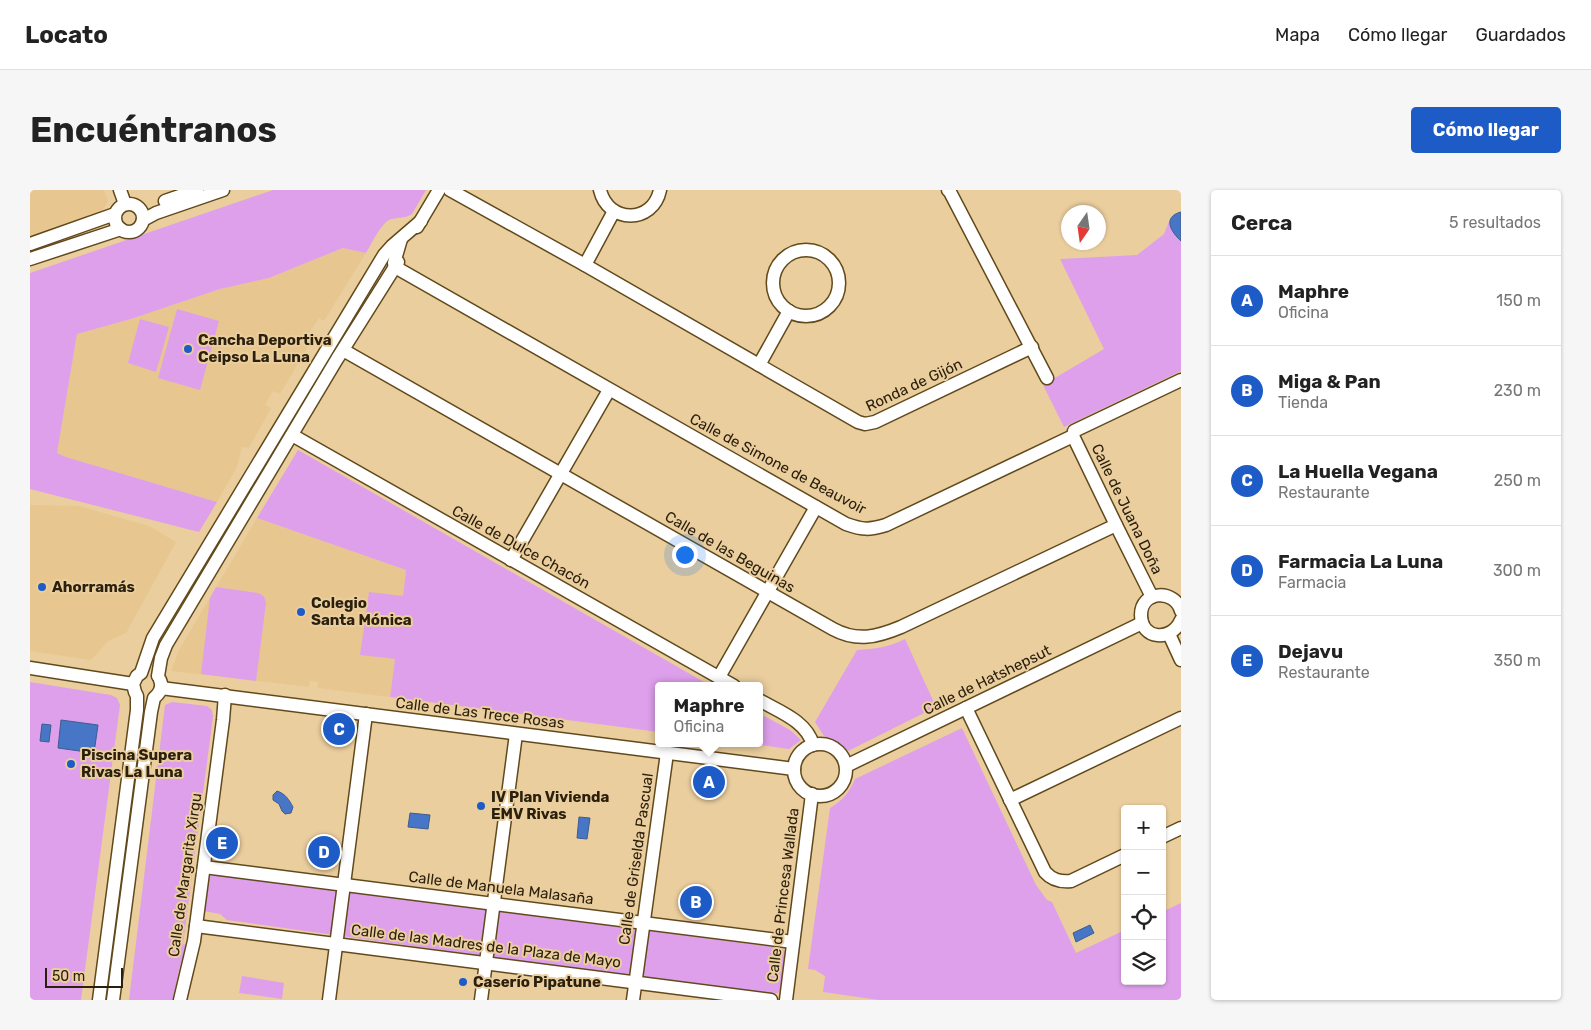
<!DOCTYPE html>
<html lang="es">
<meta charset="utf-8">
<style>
:root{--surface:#fff;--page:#f6f6f6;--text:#222;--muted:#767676;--line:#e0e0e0;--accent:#1d5bc7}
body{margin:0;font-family:Rubik,sans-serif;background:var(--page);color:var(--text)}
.controls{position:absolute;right:15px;bottom:15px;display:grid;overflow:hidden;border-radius:5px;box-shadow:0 1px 4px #0004}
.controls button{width:45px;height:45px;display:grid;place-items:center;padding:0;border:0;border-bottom:1px solid var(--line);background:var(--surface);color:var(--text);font:25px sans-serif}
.compass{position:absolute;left:1031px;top:15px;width:45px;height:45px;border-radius:50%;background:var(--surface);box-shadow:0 1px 4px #0004;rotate:193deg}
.scale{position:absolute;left:15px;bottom:12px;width:78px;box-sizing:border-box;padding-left:5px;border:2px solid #2b200d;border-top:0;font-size:14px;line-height:18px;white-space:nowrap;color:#2b200d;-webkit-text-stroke:4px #ebce9e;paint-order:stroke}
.you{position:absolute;left:654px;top:364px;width:18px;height:18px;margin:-12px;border:4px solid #fff;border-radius:50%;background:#1a73e8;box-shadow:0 0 0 8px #1a73e833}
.badge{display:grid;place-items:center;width:32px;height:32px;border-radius:50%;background:var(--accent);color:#fff;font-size:16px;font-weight:700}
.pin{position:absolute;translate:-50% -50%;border:2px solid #fff;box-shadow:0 1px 5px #0006}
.popup{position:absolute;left:625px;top:492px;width:108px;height:65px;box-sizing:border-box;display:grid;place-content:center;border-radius:5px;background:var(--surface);filter:drop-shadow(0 1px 4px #0005);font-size:16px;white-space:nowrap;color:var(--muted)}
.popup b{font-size:19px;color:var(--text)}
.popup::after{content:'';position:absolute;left:50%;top:100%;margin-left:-10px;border:10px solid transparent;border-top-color:var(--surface)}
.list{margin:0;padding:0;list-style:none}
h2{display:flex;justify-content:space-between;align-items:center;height:65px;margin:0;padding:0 20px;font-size:21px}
h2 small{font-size:16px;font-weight:400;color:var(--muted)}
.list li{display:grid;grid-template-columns:32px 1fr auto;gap:15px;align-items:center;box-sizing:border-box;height:90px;padding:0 20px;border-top:1px solid var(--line)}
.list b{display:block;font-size:19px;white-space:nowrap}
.list p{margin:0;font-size:16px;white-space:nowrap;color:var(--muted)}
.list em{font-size:16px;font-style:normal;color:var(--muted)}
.icon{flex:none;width:28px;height:28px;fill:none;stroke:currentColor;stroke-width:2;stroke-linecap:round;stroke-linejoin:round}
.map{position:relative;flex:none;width:1151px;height:810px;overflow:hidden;border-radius:5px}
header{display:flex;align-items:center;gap:30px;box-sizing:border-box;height:70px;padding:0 25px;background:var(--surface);border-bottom:1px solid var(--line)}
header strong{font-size:24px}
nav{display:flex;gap:28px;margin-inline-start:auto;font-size:18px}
.intro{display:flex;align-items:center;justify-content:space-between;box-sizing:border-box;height:120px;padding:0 30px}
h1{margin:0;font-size:35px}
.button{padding:12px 22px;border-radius:5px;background:var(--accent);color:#fff;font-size:18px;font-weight:700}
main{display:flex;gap:30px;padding:0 30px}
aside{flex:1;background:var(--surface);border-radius:5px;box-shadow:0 1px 4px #0004}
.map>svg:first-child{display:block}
.built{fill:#e7c78f}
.green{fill:#dea0eb}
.water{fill:#4776c7;stroke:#3f5c8f}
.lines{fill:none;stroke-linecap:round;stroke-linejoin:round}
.minor-casing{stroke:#61491b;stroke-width:15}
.minor{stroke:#fff;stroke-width:12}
.poi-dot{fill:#1d5bc7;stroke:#ebce9e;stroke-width:2}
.labels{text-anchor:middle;stroke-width:4;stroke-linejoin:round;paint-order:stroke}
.poi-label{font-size:15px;font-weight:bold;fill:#2b200d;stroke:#ebce9e;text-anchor:start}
.street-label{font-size:15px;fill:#2b200d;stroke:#ebce9e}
</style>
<header>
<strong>Locato</strong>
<nav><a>Mapa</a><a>Cómo llegar</a><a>Guardados</a></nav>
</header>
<div class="intro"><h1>Encuéntranos</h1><a class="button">Cómo llegar</a></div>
<main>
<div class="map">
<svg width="1151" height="810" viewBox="0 0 1151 810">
<rect width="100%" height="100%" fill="#ebce9e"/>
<!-- built -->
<g class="built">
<polygon points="0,0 74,0 78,11 72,22 0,45"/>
<polygon points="314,58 336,63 294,131 289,128 280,142 285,145 250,204 243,201 235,215 241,218 219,258 212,257 207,277 187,312 36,267 27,263 47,144 101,129 190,99 239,88"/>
<polygon points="0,315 49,316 119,336 146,352 96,443 78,451 61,470 0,461"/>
<polygon points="227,328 376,380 360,507 287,498 288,492 280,491 279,497 141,481 149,460"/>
</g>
<!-- green -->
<g class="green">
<path d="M 243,0 L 396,0 L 382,24 C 375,29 366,27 359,30 C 350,35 341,55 336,63 L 313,58 L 239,88 L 190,99 L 101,129 L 47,144 L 27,263 L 36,267 L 187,312 L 169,342 L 0,299 L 0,83 Z"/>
<path d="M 1140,29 C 1140,38 1144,45 1151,51 L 1151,181 L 1034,237 L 1013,195 L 1074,159 L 1030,69 L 1107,65 L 1134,44 Z"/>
<polygon points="147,119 189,131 170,200 128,188"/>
<polygon points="110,129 139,137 126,182 98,173"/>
<polygon points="268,260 681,496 629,496 629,542 360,507 365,469 330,465 339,402 373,406 376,380 227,328"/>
<path d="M 186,397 L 228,403 C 233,405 235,407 236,413 L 226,491 L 171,484 L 180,408 Z"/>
<path d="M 875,449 L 906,517 L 818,561 L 811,554 L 794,546 L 785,532 L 827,460 C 844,459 860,457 875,449 Z"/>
<polygon points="0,492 81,505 87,508 90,515 51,810 0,810"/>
<polygon points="142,512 177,516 182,520 183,527 153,754 156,755 149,780 143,810 99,810 135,515"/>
<polygon points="729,523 760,540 771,550 759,559 715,553 729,553"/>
<path d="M 932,538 L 1006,695 L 1017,710 L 1022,712 L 1046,763 L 1095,740 L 1095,791 L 1132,791 L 1132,722 L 1151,713 L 1151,810 L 849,810 L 793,802 L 795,786 L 785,780 L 778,779 L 800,618 C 813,610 819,603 825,589 Z"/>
<polygon points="185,685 751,758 754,760 756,763 750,800 748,803 744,804 468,768 197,730 190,724 174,721 178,690 180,686"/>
<polygon points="212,786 254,793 252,809 209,803"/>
</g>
<!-- water -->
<g class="water">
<path d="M 1151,22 L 1151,51 C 1141,42 1132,27 1151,22 Z"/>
<polygon points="31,530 68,535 64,563 28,558"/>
<polygon points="12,534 21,535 19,552 10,551"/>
<path d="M 247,601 C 256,604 259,610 263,617 L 261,623 L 255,624 L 252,621 L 249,614 L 243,610 L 243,605 Z"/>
<polygon points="380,623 400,625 398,639 378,637"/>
<polygon points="549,627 560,628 557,649 547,648"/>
<polygon points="1060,735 1064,743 1046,752 1043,743"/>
</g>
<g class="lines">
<!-- minor casing -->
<g class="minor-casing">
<g id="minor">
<polyline points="90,0 95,14"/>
<polyline points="420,0 555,75 828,232 835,234 845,232 1002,157"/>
<path d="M 570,0 C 578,34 623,34 630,0"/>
<polyline points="918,0 920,2 1017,188"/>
<polyline points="135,11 167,0"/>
<circle cx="99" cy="28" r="14"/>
<polyline points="113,30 126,23 193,0"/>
<polyline points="387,37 409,0"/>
<path d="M 371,49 L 364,73 L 365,77 L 816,334 C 833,340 839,340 856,335 L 1043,246 L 1044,241 L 1151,190"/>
<polyline points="0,54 85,24"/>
<circle cx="776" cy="93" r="33"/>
<polyline points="0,69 91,39"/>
<polyline points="555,75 584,21"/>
<path d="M 313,160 L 803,439 C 827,452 847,447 871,437 L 1086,335"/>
<polyline points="729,175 759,121"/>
<polyline points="262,245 704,496"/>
<polyline points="1043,246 1086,335 1122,407"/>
<polyline points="481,370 579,200"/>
<path d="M 1151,421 C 1145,399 1111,400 1111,425 C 1111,450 1142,452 1151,430"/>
<polyline points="1139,444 1151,470"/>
<polyline points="0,478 103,494"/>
<polyline points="128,486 131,468 136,455 307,169 368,72"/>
<polyline points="689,487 786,317"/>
<polyline points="131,498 764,579"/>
<path d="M 729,510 C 748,521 777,531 783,555"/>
<path d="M 936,518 L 1015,682 C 1022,690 1030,692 1041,691 L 1095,665"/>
<circle cx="790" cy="580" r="26"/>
<polyline points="816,576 1112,433"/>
<polyline points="980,610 1151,528"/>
<polyline points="1132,647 1151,638"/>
<polyline points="174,677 763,752"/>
<polyline points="166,736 741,810"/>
<polyline points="69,810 107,520 107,506 105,502 103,494 107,486 111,483 123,448 354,65 362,56 391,31"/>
<path d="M 83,810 L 121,522 L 124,508 C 130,503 133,497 130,490"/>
<polyline points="150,810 164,751 193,530 195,505"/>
<polyline points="299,810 336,524"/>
<polyline points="451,810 486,544"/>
<polyline points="603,810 637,563"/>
<polyline points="756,810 782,604"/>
</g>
</g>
<!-- minor -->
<use href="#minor" class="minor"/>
</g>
<!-- markers -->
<g class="poi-dot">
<circle cx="158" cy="159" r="5"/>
<circle cx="12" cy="397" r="5"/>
<circle cx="271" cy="422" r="5"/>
<circle cx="41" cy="574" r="5"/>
<circle cx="451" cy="616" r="5"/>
<circle cx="433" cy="792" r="5"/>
</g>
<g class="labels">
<!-- poi labels -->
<g class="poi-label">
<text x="168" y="155">Cancha Deportiva<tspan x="168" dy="17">Ceipso La Luna</tspan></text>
<text x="22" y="402">Ahorramás</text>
<text x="281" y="418">Colegio<tspan x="281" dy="17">Santa Mónica</tspan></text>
<text x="51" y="570">Piscina Supera<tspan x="51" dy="17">Rivas La Luna</tspan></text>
<text x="461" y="612">IV Plan Vivienda<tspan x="461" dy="17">EMV Rivas</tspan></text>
<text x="443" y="797">Caserío Pipatune</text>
</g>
<!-- street labels -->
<g class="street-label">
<text transform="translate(884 195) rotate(-25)" y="5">Ronda de Gijón</text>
<text transform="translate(748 274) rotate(28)" y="5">Calle de Simone de Beauvoir</text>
<text transform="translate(1097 319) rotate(64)" y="5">Calle de Juana Doña</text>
<text transform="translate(491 357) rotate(29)" y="5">Calle de Dulce Chacón</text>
<text transform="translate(700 362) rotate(30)" y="5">Calle de las Beguinas</text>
<text transform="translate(957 490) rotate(-26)" y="5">Calle de Hatshepsut</text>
<text transform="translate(450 523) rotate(7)" y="5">Calle de Las Trece Rosas</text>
<text transform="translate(606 669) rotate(-82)" y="5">Calle de Griselda Pascual</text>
<text transform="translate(155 685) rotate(-82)" y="5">Calle de Margarita Xirgu</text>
<text transform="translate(471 698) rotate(7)" y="5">Calle de Manuela Malasaña</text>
<text transform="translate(753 705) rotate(-83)" y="5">Calle de Princesa Wallada</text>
<text transform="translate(456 756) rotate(7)" y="5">Calle de las Madres de la Plaza de Mayo</text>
</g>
</g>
</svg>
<div class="controls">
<button>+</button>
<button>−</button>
<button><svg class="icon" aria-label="locate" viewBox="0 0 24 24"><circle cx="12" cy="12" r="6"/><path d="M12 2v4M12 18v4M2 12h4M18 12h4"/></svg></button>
<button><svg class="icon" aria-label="layers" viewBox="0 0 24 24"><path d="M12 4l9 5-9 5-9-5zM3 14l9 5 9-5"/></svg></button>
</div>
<svg class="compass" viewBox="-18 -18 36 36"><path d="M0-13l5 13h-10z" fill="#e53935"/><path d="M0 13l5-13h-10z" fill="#767676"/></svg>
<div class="scale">50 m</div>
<div class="you"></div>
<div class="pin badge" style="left:679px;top:592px">A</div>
<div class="popup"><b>Maphre</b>Oficina</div>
<div class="pin badge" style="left:666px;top:712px">B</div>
<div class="pin badge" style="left:309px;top:539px">C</div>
<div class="pin badge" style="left:294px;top:662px">D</div>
<div class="pin badge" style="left:192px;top:653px">E</div>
</div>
<aside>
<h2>Cerca<small>5 resultados</small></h2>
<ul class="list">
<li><span class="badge">A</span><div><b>Maphre</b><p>Oficina</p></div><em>150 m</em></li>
<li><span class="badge">B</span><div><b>Miga &amp; Pan</b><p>Tienda</p></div><em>230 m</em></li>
<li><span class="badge">C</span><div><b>La Huella Vegana</b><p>Restaurante</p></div><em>250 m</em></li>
<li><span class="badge">D</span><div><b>Farmacia La Luna</b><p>Farmacia</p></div><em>300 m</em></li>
<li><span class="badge">E</span><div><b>Dejavu</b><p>Restaurante</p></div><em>350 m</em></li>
</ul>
</aside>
</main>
